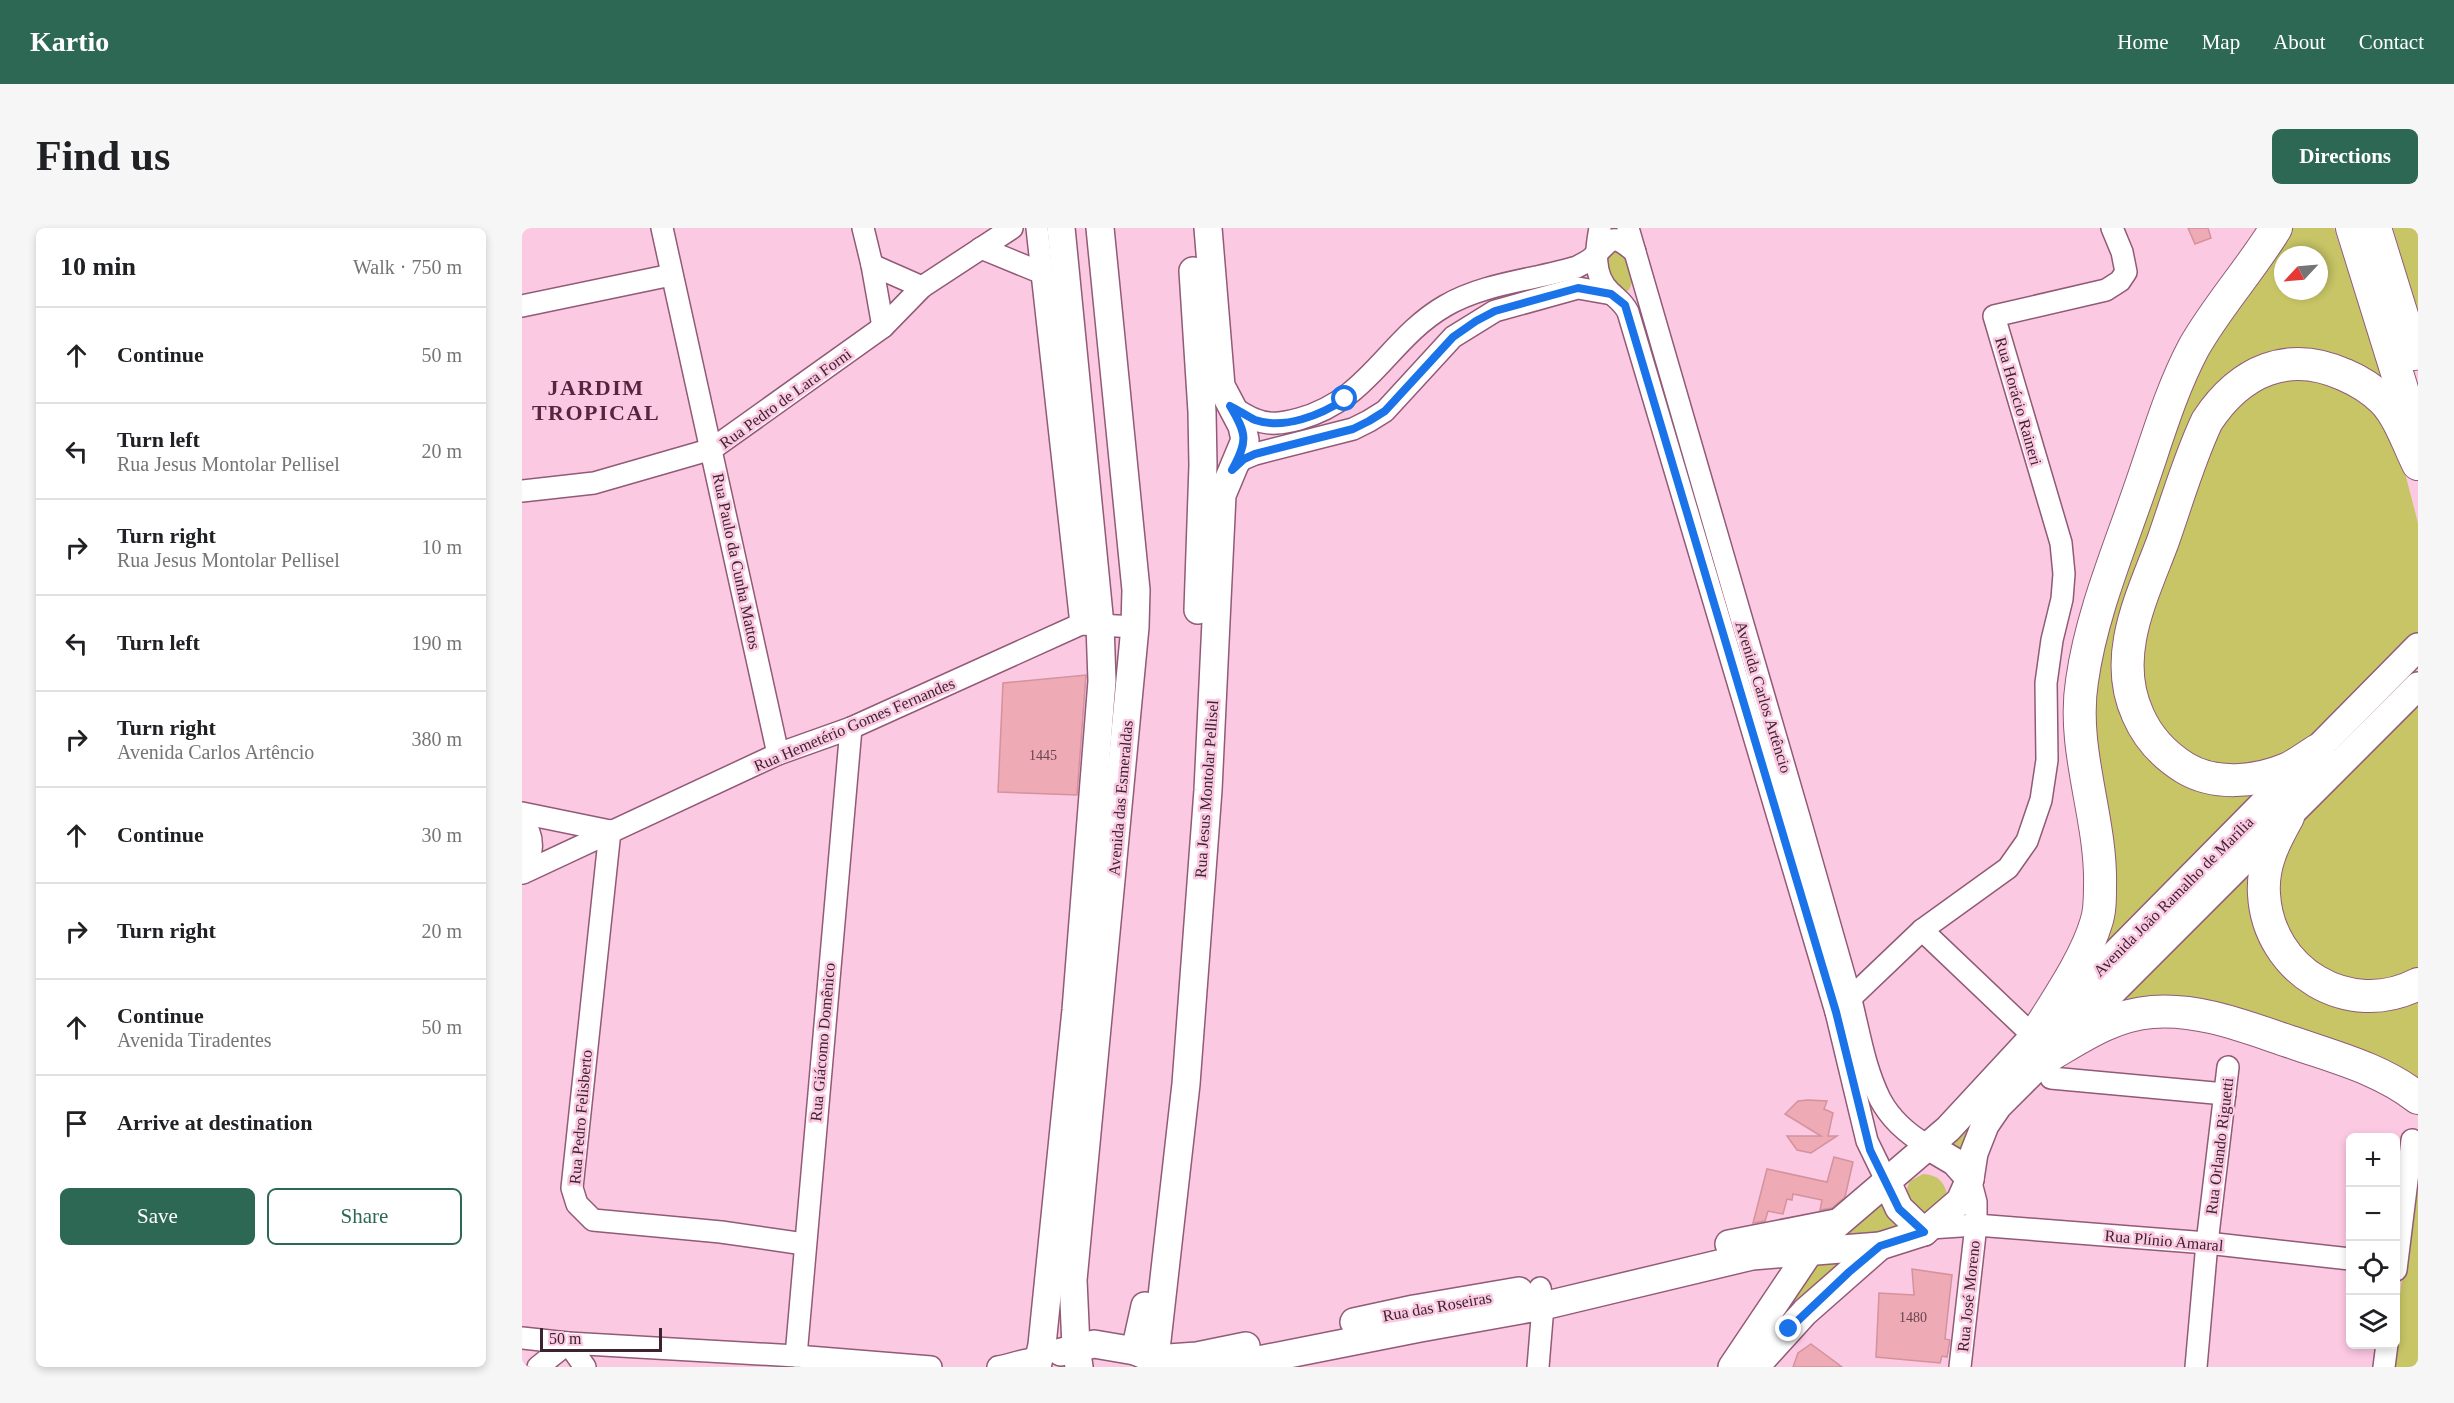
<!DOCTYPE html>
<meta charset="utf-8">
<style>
:root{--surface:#fff;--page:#f6f6f6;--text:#202124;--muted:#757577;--line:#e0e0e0;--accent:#2c6854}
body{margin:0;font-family:"Times New Roman",serif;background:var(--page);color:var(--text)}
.controls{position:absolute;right:18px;bottom:18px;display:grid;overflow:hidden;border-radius:9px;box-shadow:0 3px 9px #0003}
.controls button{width:54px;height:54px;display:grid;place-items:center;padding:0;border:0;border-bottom:2px solid var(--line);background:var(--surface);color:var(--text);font:30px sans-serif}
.compass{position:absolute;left:1752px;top:18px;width:54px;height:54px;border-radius:50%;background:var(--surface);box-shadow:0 3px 9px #0003;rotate:244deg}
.scale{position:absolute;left:18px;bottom:15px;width:122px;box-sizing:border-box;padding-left:6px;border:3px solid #3b232f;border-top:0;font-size:16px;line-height:21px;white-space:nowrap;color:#3b232f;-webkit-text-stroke:4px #fcc9e2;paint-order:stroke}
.stop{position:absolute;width:18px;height:18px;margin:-14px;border:4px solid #1a73e8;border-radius:50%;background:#fff}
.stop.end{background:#1a73e8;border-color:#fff;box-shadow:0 2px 6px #0008}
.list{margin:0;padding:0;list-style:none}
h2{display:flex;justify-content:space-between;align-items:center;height:78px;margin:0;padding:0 24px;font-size:26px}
h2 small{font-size:20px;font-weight:400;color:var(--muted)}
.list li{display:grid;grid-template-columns:39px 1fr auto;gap:18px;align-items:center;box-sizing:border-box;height:96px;padding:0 24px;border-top:2px solid var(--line)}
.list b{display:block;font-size:22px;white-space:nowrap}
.list p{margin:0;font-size:20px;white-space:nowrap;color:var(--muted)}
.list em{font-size:20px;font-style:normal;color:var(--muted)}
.actions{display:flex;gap:12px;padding:18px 24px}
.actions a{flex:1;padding:14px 0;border:2px solid var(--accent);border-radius:9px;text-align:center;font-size:21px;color:var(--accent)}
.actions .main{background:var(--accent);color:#fff}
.icon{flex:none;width:33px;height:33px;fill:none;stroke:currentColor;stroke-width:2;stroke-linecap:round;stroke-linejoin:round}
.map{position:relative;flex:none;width:1896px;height:1139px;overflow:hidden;border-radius:9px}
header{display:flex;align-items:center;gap:36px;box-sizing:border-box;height:84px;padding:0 30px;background:var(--accent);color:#fff}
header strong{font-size:28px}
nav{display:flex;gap:33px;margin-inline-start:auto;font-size:21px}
.intro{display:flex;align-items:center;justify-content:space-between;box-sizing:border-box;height:144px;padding:0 36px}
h1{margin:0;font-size:42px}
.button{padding:15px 27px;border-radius:9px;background:var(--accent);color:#fff;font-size:21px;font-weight:700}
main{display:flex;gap:36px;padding:0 36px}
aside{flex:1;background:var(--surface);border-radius:9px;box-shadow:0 3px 9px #0003}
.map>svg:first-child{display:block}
.green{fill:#c7c566;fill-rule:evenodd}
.building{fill:#eeaab5;stroke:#d4929d;stroke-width:1.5}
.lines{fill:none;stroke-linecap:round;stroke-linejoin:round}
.minor-casing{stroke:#915a77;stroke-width:24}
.major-casing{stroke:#915a77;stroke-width:30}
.highway-casing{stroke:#915a77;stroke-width:34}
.minor{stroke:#fff;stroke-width:21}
.major{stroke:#fff;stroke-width:27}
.highway{stroke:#fff;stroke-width:32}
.route{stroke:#1a73e8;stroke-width:8}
.labels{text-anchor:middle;stroke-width:5;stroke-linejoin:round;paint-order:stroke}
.number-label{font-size:14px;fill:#684550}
.street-label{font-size:16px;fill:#3b232f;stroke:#fcc9e2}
.district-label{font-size:22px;font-weight:bold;letter-spacing:1.5px;fill:#562540;stroke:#fcc9e2}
</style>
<header>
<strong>Kartio</strong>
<nav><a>Home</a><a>Map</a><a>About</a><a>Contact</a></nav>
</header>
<div class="intro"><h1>Find us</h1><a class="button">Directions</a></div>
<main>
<aside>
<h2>10 min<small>Walk · 750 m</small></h2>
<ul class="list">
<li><svg class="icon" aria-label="ahead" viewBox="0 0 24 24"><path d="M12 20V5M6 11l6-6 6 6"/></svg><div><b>Continue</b></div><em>50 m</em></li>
<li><svg class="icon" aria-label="left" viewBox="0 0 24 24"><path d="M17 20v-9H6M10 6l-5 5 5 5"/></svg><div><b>Turn left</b><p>Rua Jesus Montolar Pellisel</p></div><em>20 m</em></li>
<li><svg class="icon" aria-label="right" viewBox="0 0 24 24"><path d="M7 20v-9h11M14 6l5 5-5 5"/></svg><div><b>Turn right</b><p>Rua Jesus Montolar Pellisel</p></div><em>10 m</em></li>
<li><svg class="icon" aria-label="left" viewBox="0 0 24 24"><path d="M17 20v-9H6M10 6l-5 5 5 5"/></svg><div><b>Turn left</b></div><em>190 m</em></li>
<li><svg class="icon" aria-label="right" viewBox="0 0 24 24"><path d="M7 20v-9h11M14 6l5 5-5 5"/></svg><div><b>Turn right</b><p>Avenida Carlos Artêncio</p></div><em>380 m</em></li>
<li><svg class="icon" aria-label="ahead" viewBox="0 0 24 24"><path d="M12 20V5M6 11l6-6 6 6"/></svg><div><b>Continue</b></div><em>30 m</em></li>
<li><svg class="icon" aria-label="right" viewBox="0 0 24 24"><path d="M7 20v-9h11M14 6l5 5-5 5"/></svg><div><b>Turn right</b></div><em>20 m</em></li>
<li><svg class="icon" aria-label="ahead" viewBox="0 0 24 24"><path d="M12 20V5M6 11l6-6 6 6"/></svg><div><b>Continue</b><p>Avenida Tiradentes</p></div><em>50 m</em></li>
<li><svg class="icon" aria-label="arrive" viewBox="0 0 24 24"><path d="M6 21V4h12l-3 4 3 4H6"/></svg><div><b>Arrive at destination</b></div></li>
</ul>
<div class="actions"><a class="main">Save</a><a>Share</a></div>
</aside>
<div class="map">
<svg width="1896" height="1139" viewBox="0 0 1896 1139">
<rect width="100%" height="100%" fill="#fcc9e2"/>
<!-- green -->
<g class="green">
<path d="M 1762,0 L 1812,0 L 1867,170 L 1826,140 L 1712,155 L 1607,388 L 1633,524 L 1756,550 L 1544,764 L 1568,724 L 1565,461 L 1657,167 ZM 1761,27 L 1797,27 L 1797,63 L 1761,63 Z"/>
<polygon points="1871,0 1896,0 1896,85"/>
<polygon points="1101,21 1111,52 1107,62 1099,65 1094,64 1080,27 1082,23"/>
<polygon points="1764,141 1850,170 1884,237 1883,245 1896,295 1896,407 1793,513 1709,547 1629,504 1610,413 1695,185"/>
<polygon points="1896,471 1896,751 1858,761 1780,737 1748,654 1764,604"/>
<polygon points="1739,629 1772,747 1896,765 1896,862 1700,786 1575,793"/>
<polygon points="1462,883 1444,934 1424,917"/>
<path d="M 1401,946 C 1415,947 1422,953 1425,966 L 1405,990 L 1382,967 L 1388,953 Z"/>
<polygon points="1896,961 1896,1139 1870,1139 1882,1031"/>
<polygon points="1361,968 1388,1003 1311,1016"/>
<polygon points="1322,1034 1226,1139 1292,1036"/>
</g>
<!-- building -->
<g class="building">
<polygon points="1666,0 1686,0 1689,10 1673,16"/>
<polygon points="564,447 555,567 476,564 481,455"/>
<polygon points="1286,872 1305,873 1302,881 1311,885 1306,908 1315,908 1289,925 1275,922 1265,908 1299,908 1263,886 1276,873"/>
<polygon points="1312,929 1331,934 1323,969 1310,980 1298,982 1300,972 1271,966 1270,972 1265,971 1261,986 1246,983 1243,993 1231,995 1245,941 1305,954"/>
<polygon points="1390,1041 1430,1047 1423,1111 1428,1112 1425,1129 1420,1128 1418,1135 1354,1129 1357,1065 1392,1067"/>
<polygon points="1289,1116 1320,1139 1271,1139 1276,1125"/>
</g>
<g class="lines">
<!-- minor casing -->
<g class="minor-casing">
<g id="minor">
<polyline points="140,0 256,526"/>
<polyline points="341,0 350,37 361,99"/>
<polyline points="515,0 559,396"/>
<path d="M 1078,0 C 1074,21 1070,47 1088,64 C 1095,71 1101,74 1106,84 L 1314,784 L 1345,913 L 1364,952"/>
<path d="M 1106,0 C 1162,197 1221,392 1277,589 C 1294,648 1311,708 1328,768 C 1337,803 1342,839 1358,871 C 1369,892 1387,907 1406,918"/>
<polyline points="459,20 520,45"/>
<polyline points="350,37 400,59"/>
<polyline points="0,78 149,47"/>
<path d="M 708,178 C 716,182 724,188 732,191 C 747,198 762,195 777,191 C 847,172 866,111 923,78 C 962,55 1012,52 1055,39 C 1060,36 1066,34 1071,29 C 1090,12 1088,3 1113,24"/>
<polyline points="710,241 721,231 733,226 831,201 847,193 863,183 931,109 973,83 1056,60 1090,66"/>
<polyline points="0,263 72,255 190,221 361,99 400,59 490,0"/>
<polyline points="0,585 88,603"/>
<path d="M 0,593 C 14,609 11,629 0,645"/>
<polyline points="88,603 50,960 55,976 71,992 199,1004 282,1016"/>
<polyline points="1,645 256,526 329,500 559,396 613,399"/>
<polyline points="1400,702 1503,800"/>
<polyline points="1314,784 1400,702 1486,640 1505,613 1519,572 1525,532 1524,455 1530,412 1540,371 1542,346 1539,315 1472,88 1584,62 1598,53 1604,44 1600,24 1590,0"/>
<polyline points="1529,850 1703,866"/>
<polyline points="1408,1000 1454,997 1685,1015 1828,1031"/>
<polyline points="1874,1042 1890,912"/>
<polyline points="0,1110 46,1115 274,1128 409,1139"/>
<polyline points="274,1128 329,500"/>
<polyline points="16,1139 46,1115 63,1139"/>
<path d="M 476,1139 C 490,1137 503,1130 517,1131"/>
<polyline points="1016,1139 1021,1078 1018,1060"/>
<polyline points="1438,1139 1454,997 1454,974 1448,951"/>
<polyline points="1674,1139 1685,1015 1706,839"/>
<polyline points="1862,1139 1865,1116"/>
</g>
</g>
<!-- major casing -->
<g class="major-casing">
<g id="major">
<polyline points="671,43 680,184 681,237 676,382"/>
<polyline points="1406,918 1433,934 1448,951"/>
<polyline points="1364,952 1377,980 1402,1004"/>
<polyline points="1207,1016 1314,995"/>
<polyline points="832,1094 892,1081 997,1063"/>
<polyline points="613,1123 623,1078"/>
<polyline points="539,1124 572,1116 613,1123 632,1131 675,1128 724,1118"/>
<polyline points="515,1139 520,1117 554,782 580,453 578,397 539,0"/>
<polyline points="557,1139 554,1119 551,1052 613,399 614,362 578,0"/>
<polyline points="632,1139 664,856 686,562 700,267 723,212 720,198 699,158 686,0"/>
<polyline points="701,1139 898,1100 1021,1078 1230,1028 1358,1018 1402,1004 1438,973 1448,951 1452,925 1463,897 1476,878 1896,458"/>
<polyline points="1210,1139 1294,1014 1426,901 1514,806 1896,419"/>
<polyline points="1233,1139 1283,1084 1358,1018"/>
</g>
</g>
<!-- highway casing -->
<g class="highway-casing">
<g id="highway">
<polyline points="1830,0 1880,161 1890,200"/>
<polyline points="1853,0 1892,126"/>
<path d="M 1796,522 C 1786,528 1776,536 1765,541 C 1734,554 1693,558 1663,540 C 1642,527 1626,510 1616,487 C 1589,428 1620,369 1641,313 C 1655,273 1667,231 1685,193 C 1718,143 1766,121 1823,147 C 1837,153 1850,161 1861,172 C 1877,188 1886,216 1896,236"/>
<path d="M 1766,589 C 1752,614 1740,637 1742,666 C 1746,743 1827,792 1896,756"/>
<path d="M 1514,806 C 1534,773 1563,732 1574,695 C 1578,684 1578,671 1578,659 C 1580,590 1549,522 1560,453 C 1569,388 1596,324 1617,263 C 1634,215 1648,164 1672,119 C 1696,77 1729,41 1754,0"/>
<path d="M 1530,826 C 1562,807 1592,787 1630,784 C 1679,780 1726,800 1772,815 C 1815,830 1859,841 1896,870"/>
</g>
</g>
<!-- minor -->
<use href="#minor" class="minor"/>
<!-- major -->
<use href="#major" class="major"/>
<!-- highway -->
<use href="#highway" class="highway"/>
</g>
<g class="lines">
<!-- route -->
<path class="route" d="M 823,171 C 799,187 762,202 733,192 C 725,188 716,182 708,178 C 725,206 726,213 710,242 L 722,231 L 733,226 L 831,201 L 847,193 L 863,183 L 931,109 L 954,93 L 973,83 L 1056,60 L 1089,66 L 1103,77 L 1314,784 L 1348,922 L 1377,981 L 1402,1004 L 1358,1018 L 1327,1044 L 1267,1101"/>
</g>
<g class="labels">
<!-- number labels -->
<g class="number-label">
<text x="521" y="532">1445</text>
<text x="1391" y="1094">1480</text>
</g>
<!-- street labels -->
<g class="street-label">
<text transform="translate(263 170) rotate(-36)" y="6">Rua Pedro de Lara Forni</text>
<text transform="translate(1497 173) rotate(74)" y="6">Rua Horácio Raineri</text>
<text transform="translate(215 333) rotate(78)" y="6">Rua Paulo da Cunha Mattos</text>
<text transform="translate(1242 469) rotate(73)" y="6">Avenida Carlos Artêncio</text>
<text transform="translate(332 496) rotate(-23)" y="6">Rua Hemetério Gomes Fernandes</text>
<text transform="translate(684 561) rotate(-86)" y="6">Rua Jesus Montolar Pellisel</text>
<text transform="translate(598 570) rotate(-85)" y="6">Avenida das Esmeraldas</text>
<text transform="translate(1651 668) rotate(-45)" y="6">Avenida João Ramalho de Marília</text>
<text transform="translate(300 814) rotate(-85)" y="6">Rua Giácomo Domênico</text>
<text transform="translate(58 889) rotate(-85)" y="6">Rua Pedro Felisberto</text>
<text transform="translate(1697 918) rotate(-83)" y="6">Rua Orlando Riguetti</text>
<text transform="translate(1642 1012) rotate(5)" y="6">Rua Plínio Amaral</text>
<text transform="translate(1446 1068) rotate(-84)" y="6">Rua José Moreno</text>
<text transform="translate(915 1078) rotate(-10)" y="6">Rua das Roseiras</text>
</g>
<!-- district labels -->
<g class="district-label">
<text x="74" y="167">JARDIM<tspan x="74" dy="25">TROPICAL</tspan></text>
</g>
</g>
</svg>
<div class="controls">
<button>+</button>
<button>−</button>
<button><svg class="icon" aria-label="locate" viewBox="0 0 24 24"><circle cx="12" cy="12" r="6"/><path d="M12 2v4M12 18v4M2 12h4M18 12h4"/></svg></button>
<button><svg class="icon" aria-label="layers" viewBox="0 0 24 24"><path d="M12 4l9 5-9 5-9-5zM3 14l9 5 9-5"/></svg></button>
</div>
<svg class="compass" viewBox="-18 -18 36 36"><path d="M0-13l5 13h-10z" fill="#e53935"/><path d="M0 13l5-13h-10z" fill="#757577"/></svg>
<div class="scale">50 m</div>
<div class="stop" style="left:823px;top:171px"></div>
<div class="stop end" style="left:1267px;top:1101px"></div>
</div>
</main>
